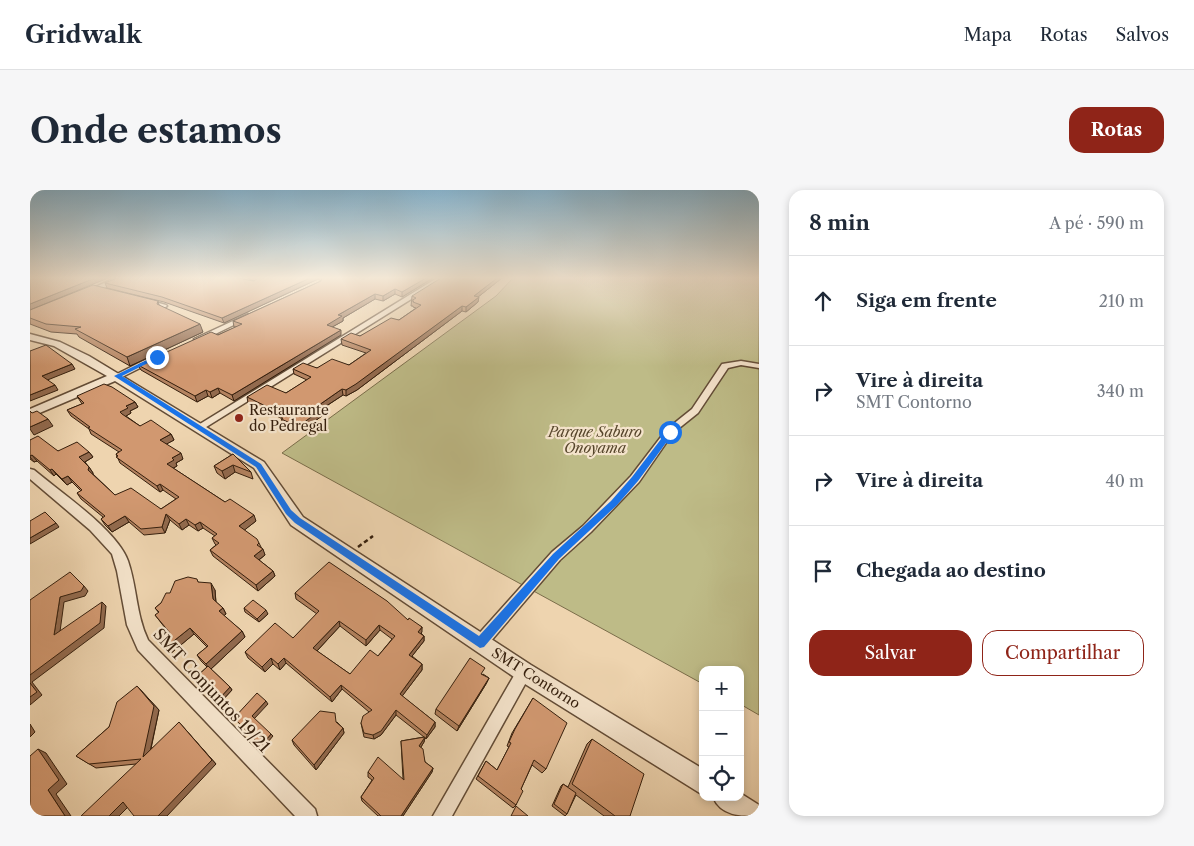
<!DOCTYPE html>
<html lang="pt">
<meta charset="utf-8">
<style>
:root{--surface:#fff;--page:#f6f6f7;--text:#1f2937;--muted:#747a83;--line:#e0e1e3;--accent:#8f2418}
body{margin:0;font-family:"Libre Caslon Text",serif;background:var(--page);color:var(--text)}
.controls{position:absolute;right:15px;bottom:15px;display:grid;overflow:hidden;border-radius:10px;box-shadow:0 2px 8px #0003}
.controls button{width:45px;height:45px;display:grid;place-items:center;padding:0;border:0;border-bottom:1px solid var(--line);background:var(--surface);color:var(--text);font:25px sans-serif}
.stop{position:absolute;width:15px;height:15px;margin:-11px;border:4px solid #1a73e8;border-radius:50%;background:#fff}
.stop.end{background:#1a73e8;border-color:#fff;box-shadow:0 1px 5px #0008}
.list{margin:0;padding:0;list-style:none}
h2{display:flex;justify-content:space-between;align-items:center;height:65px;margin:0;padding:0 20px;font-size:21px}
h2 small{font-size:16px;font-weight:400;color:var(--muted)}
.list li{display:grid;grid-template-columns:32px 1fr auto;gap:15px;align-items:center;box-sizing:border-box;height:90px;padding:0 20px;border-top:1px solid var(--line)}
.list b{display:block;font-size:19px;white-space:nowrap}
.list p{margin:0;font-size:16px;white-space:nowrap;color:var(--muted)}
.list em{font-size:16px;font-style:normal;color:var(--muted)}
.actions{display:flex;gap:10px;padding:15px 20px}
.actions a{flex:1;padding:11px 0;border:1px solid var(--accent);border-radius:15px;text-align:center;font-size:18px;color:var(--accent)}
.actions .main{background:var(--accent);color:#fff}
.icon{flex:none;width:28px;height:28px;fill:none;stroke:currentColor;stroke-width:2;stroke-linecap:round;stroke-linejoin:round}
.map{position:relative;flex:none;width:729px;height:626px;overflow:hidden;border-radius:15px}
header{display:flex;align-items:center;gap:30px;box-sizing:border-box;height:70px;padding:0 25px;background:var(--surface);border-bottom:1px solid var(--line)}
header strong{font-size:24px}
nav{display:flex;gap:28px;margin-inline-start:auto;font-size:18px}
.intro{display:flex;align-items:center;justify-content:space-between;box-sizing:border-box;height:120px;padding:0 30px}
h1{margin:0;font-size:35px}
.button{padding:12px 22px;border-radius:15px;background:var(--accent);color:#fff;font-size:18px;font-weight:700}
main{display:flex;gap:30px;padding:0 30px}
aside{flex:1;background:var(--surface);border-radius:15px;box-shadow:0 2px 8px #0003}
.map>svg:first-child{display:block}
.green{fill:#bebb87;stroke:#7a6d4a}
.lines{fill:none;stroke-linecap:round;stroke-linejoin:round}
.minor-casing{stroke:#634c36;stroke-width:3}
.tertiary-casing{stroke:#634c36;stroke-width:3}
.path{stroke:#351f0d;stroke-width:2.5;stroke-dasharray:4.5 3;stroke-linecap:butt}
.minor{fill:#f4e3cb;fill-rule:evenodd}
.tertiary{fill:#f4e3cb;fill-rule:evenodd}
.wall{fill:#b48360;stroke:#351f0d;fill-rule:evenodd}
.shaded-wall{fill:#926a4e;stroke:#351f0d}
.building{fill:#d19870;stroke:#351f0d;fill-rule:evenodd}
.route{fill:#1a73e8}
.poi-dot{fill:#8f2418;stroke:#f4e3cb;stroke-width:2}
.labels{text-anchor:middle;stroke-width:4.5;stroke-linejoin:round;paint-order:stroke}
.poi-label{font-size:14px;fill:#351f0d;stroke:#f4e3cb;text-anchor:start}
.park-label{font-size:14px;font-style:italic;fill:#57462c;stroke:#f4e3cb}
.street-label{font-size:14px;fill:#351f0d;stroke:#f4e3cb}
.near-street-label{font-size:16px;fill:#351f0d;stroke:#f4e3cb}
</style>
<header>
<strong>Gridwalk</strong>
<nav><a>Mapa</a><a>Rotas</a><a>Salvos</a></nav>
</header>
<div class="intro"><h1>Onde estamos</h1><a class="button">Rotas</a></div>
<main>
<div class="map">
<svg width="729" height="626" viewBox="0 0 729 626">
<rect width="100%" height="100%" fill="#eed4af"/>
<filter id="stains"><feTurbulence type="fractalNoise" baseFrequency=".004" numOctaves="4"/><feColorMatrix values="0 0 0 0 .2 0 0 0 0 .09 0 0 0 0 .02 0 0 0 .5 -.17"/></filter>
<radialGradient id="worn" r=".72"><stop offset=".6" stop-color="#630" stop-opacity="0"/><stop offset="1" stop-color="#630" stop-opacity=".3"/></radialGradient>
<!-- green -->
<polygon class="green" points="483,88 729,88 729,525 710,514 710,480 673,480 673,494 252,263 466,106"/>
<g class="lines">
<!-- minor casing -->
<g class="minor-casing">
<g id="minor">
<polygon points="407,88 415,88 173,239 167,239 165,237"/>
<polygon points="114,109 136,115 137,116 134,118 112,112 112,110"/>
<polygon points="218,124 221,126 220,127 171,151 164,149"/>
<polygon points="119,168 126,170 90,188 83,186"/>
<polygon points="711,171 729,174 729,178 711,175 698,178 668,223 643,243 609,292 561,342 530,370 455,458 450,460 445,458 443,453 445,448 522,362 553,336 601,286 637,239 662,219 692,174"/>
<path d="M 0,279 L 4,280 C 30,302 87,340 98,371 C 107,397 106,425 118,450 L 285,619 L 287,626 L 265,626 L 108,460 L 97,435 L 87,381 L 82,364 L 60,340 L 0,289 Z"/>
<polygon points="494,474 499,477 502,482 499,487 422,626 403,626 489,477"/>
</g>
</g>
<!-- tertiary casing -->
<g class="tertiary-casing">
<g id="tertiary">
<polygon points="85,88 96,88 55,107 48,105"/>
<polygon points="0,144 30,152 59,166 234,272 273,327 501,475 673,579 673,605 487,489 261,335 224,278 85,191 0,227 0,219 77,186 24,156 0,150"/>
<path d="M 710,603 L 729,615 L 729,626 C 710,626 691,626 683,607 L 710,607 Z"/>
</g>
</g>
<!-- path -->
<polyline class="path" points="328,357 343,346"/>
<!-- minor -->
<use href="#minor" class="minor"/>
<!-- tertiary -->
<use href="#tertiary" class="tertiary"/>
</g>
<!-- wall -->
<g class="wall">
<polygon points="217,88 403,88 372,107 365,104 353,111 345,109 313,128 313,131 302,137 311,145 204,211 190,203 182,208 178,206 167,212 111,180 108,175 188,145 206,137 204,137 203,131 291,91 288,89 194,133 134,112 77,98 75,93 224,91"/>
<polygon points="472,88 448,107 448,112 436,122 432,121 327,200 316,206 313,205 295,217 296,223 274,239 267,241 254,236 251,228 218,213 217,207 256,203 277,190 264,184 263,179 287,178 319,175 336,163 312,155 311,149 330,146 369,130 386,118 383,117 383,116 381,116 382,106"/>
<polygon points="128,111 129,115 173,142 100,176 49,147 47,144 21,142 0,134 0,120"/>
<polygon points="47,206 105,212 108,217 100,221 101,223 96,226 110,236 141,244 144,250 136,254 153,269 146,273 147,276 143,278 195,312 226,331 214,340 229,353 235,365 229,370 243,381 245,386 228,401 183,366 180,360 186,355 185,354 182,348 185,346 173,338 168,341 159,335 152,340 140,330 135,343 114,345 99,332 82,342 75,335 71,329 73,327 51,309 47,303 51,301 42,292 37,295 26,284 24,286 7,271 4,272 0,269 0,250 28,261 59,262 63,267 55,272 59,277 63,283 63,284 85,305 131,319 146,309 133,300 130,302 90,273 86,264 89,262 61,244 59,239 41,226 37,220 52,214"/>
<polygon points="203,264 221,282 223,289 205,282 195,289 187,283 184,276"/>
<polygon points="168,392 185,400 186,412 193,418 196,424 194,426 212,441 215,447 181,479 200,497 202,500 189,514 164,489 177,477 171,471 167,465 177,457 164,444 140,464 129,452 139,443 125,425 129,423 125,418 131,413 140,403"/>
<path d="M 265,403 L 378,430 L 392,437 L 391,443 L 394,446 L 394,451 L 382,466 L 392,474 L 392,480 L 372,506 L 405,532 L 405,537 L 396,549 L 395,548 L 394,552 L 391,557 L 395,572 L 403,578 L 402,582 L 373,626 L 348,626 L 332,611 L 331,607 L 342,590 L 338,587 L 338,582 L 373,589 L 371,551 L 394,547 L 366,525 L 351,545 L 344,549 L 334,547 L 331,533 L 339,522 L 312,499 L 302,512 L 256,473 L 250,480 L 243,474 L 235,482 L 218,468 L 215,462 L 263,448 L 287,424 L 266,409 ZM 310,436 L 336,456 L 350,440 L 362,449 L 348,466 L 320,484 L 287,461 Z"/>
<polygon points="214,418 238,424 229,432 215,422"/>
<polygon points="453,484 459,488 456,494 427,541 405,524 406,519"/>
<polygon points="107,496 129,520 121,559 153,537 186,574 97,617 106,574 66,578 46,566 79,537"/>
<polygon points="503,508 516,579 512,583 502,575 491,599 486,615 483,618 446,589 456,571 467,580 479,557 477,556 482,543"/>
<polygon points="307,532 313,538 314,543 286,580 264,555 262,550"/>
<polygon points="562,549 600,626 574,626 546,605 537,624 535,626 522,616 531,596 533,594 538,597 557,554"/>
</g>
<!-- shaded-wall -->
<g class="shaded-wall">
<polygon points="65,88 78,88 0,120 0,114"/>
<polygon points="280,88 288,88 288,89 194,133 192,128"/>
<polygon points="396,88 403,88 372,107 372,102"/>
<polygon points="467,88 472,88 443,111 444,106"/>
<polygon points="365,99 365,104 353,111 353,106"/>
<polygon points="345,104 345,109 313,128 313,131 297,140 297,135 308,125"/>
<polygon points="449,107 448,112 436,122 436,117"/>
<polygon points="432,116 432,121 327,200 316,206 316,200"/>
<polygon points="170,134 173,142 100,176 97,167"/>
<polygon points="311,140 311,145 204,211 202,205"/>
<polygon points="42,174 45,179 15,191 12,186"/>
<polygon points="25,195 28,200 0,211 0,205"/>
<polygon points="188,198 190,203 182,208 180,202"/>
<polygon points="312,199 313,205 290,220 289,215"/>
<polygon points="176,200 178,206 167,212 165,206"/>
<polygon points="105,212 108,217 100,221 101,223 93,228 90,222 96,216"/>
<polygon points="295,217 296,223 274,239 267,241 266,235"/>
<polygon points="18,229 23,236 4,245 0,239 0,237"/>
<polygon points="141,244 144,250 133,256 130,250"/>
<polygon points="59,262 63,267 53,273 49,267"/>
<polygon points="151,263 153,269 146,273 147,276 140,280 137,274 142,268"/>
<polygon points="2,265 7,271 4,272 0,267 0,266"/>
<polygon points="203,275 205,282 195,289 192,281"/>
<polygon points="59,277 63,283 62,286 58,280"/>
<polygon points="22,279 26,284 24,286 20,280"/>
<polygon points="38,286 42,292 37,295 32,289"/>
<polygon points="130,294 133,300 130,302 127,296"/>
<polygon points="136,324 140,330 135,343 132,337"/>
<polygon points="224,325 226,331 212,342 209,336"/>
<polygon points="95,326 99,332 82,342 78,336"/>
<polygon points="156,329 159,335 152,340 149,334"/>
<polygon points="170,332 173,338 168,341 165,335"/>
<polygon points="26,333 29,337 0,354 0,348"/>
<polygon points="233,359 235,365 226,372 224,366"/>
<polygon points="243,381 245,386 228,401 226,395"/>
<polygon points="181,393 185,400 186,415 183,409"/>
<polygon points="54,396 58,401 55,406 34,412 29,449 24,445 30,407"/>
<polygon points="72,412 76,416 74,438 2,492 12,505 0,515 0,485"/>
<polygon points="193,418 196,424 192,427 189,421"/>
<polygon points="236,420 238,424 229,432 227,429"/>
<polygon points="309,431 310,436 285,463 283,458"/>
<polygon points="349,435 350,440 336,456 336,450"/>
<polygon points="392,437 392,442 388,447 388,442"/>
<polygon points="160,438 164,444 140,464 135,458"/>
<polygon points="212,441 215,447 180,480 176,474"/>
<polygon points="394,446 394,451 379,470 379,465"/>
<polygon points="241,468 243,474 235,482 232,477"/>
<polygon points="254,468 256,473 250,480 248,474"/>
<polygon points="392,474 392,480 370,509 370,504"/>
<polygon points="459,488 456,494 427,541 429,536"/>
<polygon points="311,495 312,499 302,512 300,507"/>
<polygon points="107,496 129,520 118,571 113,567"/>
<polygon points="200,497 202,500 189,514 187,511"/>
<polygon points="236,511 238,514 224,529 222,526"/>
<polygon points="366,520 366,525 351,545 344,549 343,545"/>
<polygon points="149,532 186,574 137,626 128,626"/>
<polygon points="405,532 405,537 396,549 397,545"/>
<polygon points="0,534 5,542 0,547"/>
<polygon points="313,538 314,543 286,580 284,575"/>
<polygon points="241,544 243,546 233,558 231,556"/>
<polygon points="395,547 394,552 389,560 389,556"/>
<polygon points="8,559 16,563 37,594 26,604 41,626 35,626 18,600"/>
<polygon points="403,578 402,582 373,626 371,626"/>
<polygon points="93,612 100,615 89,626 79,626"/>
</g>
<!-- building -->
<g class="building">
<polygon points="0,88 65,88 0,114"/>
<polygon points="87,88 208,88 224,91 228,88 280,88 192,128 132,107 75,93"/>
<polygon points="292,88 396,88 372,102 365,99 353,106 345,104 308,125 312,126 297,135 311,140 202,205 188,198 180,202 176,200 165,206 108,175 181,142 188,145 212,134 203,131 291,91"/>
<polygon points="411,88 467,88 444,106 449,107 436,117 432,116 326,194 316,200 312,199 289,215 295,217 273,233 266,235 253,230 250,223 217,207 237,195 256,203 281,187 263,179 273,173 287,178 302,169 319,175 341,160 311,149 321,143 330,146 361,128 369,130 391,115 383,112 384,111 381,111 386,108 382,106"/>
<polygon points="63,95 128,111 127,114 170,134 97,167 45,139 51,137 16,134 0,128 0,120"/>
<polygon points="16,155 42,174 12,186 25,195 0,205 0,161"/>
<polygon points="74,194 82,197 105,212 96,216 98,218 90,222 92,224 110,236 121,230 141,244 130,250 151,263 142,268 144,270 137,274 195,312 200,309 224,325 209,336 227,349 229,353 227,355 233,359 224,366 243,381 226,395 180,360 189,353 182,348 187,344 170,332 165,335 156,329 149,334 136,324 132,337 111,339 95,326 78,336 71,329 75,326 47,303 52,300 38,286 32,289 22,279 20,280 2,265 0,266 0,250 8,246 28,261 47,252 59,262 49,267 59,277 58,280 85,305 101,298 131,319 149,307 130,294 127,296 86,267 88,266 86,264 92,260 58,238 60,237 37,220 54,213 47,206"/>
<polygon points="0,221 2,223 7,221 18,229 0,237"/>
<polygon points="203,264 221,282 203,275 192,281 184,276"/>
<polygon points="15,322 26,333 0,348 0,331"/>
<path d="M 299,372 L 357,411 L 378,430 L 379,428 L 392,437 L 388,442 L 394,446 L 379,465 L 392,474 L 370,504 L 405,532 L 397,545 L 366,520 L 351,541 L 343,545 L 334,543 L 331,533 L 333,526 L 342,520 L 311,495 L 300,507 L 254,468 L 248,474 L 241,468 L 232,477 L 215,462 L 245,433 L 263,448 L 289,421 L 265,403 ZM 309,431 L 336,450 L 349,435 L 365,446 L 348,466 L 340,460 L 320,484 L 283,458 Z"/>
<polygon points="40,382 54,396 51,401 30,407 24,445 72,412 70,433 0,485 0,410"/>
<polygon points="158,387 167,389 168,392 181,393 183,409 193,418 189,421 212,441 176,474 167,465 178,456 160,438 135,458 129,452 140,443 125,425 129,422 125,418 131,413 136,403 140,403 145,391"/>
<polygon points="223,410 236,420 227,429 214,418"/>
<polygon points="440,468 455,478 451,484 459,488 429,536 406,519"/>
<polygon points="178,476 200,497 187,511 164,489"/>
<polygon points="0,493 7,502 0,507"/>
<polygon points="107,496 124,516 113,567 149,532 182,570 128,626 104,626 93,612 79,626 51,626 111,569 59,574 46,566 79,537 87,512"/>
<polygon points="227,503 236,511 222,526 241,544 231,556 204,528"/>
<polygon points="503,508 537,533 516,579 504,570 491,599 493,601 486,615 448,586 456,571 467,580 481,553 479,552 485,539"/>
<polygon points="290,521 305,523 306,532 313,538 284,575 262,550"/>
<polygon points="395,547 389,556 393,559 395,572 403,578 371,626 351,626 331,607 344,588 338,582 348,567 374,590 371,551"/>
<polygon points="562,549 614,584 600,626 585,626 542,594"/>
<polygon points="8,559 29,590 18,600 35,626 0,626 0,566"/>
<polygon points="533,594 546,603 537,624 524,614"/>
<polygon points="486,616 498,626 481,626"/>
</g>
<!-- sky -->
<linearGradient id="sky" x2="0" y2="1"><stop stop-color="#88b6d1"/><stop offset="0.5" stop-color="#f7ecdb"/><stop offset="1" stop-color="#f7ecdb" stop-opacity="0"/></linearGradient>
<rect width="729" height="176" fill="url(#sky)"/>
<!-- route -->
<polygon class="route" points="125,166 130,167 92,186 231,274 261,320 270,328 449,446 523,364 581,311 602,287 638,240 644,242 608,291 587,315 529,369 454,457 450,458 265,333 256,324 226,277 84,186"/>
<!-- markers -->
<circle class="poi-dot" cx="209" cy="228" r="5"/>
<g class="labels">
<!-- poi labels -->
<g class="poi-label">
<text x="219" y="225">Restaurante<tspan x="219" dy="16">do Pedregal</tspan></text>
</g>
<!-- park labels -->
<g class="park-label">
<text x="565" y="247">Parque Saburo<tspan x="565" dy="16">Onoyama</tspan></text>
</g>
<!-- street labels -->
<g class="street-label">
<text transform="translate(506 488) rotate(32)" y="5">SMT Contorno</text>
</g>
<!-- near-street labels -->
<g class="near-street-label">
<text transform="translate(182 500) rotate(47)" y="6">SMT Conjuntos 19/21</text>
</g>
</g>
<rect width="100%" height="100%" filter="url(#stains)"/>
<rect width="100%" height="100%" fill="url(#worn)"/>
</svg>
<div class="controls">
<button>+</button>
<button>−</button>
<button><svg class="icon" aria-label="locate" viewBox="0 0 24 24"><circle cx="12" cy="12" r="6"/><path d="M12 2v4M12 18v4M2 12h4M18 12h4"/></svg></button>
</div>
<div class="stop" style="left:640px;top:242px"></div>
<div class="stop end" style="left:127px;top:167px"></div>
</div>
<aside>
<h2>8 min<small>A pé · 590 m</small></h2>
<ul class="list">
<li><svg class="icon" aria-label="ahead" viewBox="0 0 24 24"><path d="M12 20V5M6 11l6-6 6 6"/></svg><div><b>Siga em frente</b></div><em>210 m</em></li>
<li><svg class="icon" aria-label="right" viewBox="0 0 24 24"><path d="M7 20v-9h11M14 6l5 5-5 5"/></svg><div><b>Vire à direita</b><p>SMT Contorno</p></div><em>340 m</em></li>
<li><svg class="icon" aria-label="right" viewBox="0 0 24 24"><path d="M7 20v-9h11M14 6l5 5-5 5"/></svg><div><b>Vire à direita</b></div><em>40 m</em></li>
<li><svg class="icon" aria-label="arrive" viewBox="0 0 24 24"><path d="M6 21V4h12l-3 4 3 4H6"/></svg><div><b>Chegada ao destino</b></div></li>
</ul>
<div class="actions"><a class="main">Salvar</a><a>Compartilhar</a></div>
</aside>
</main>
